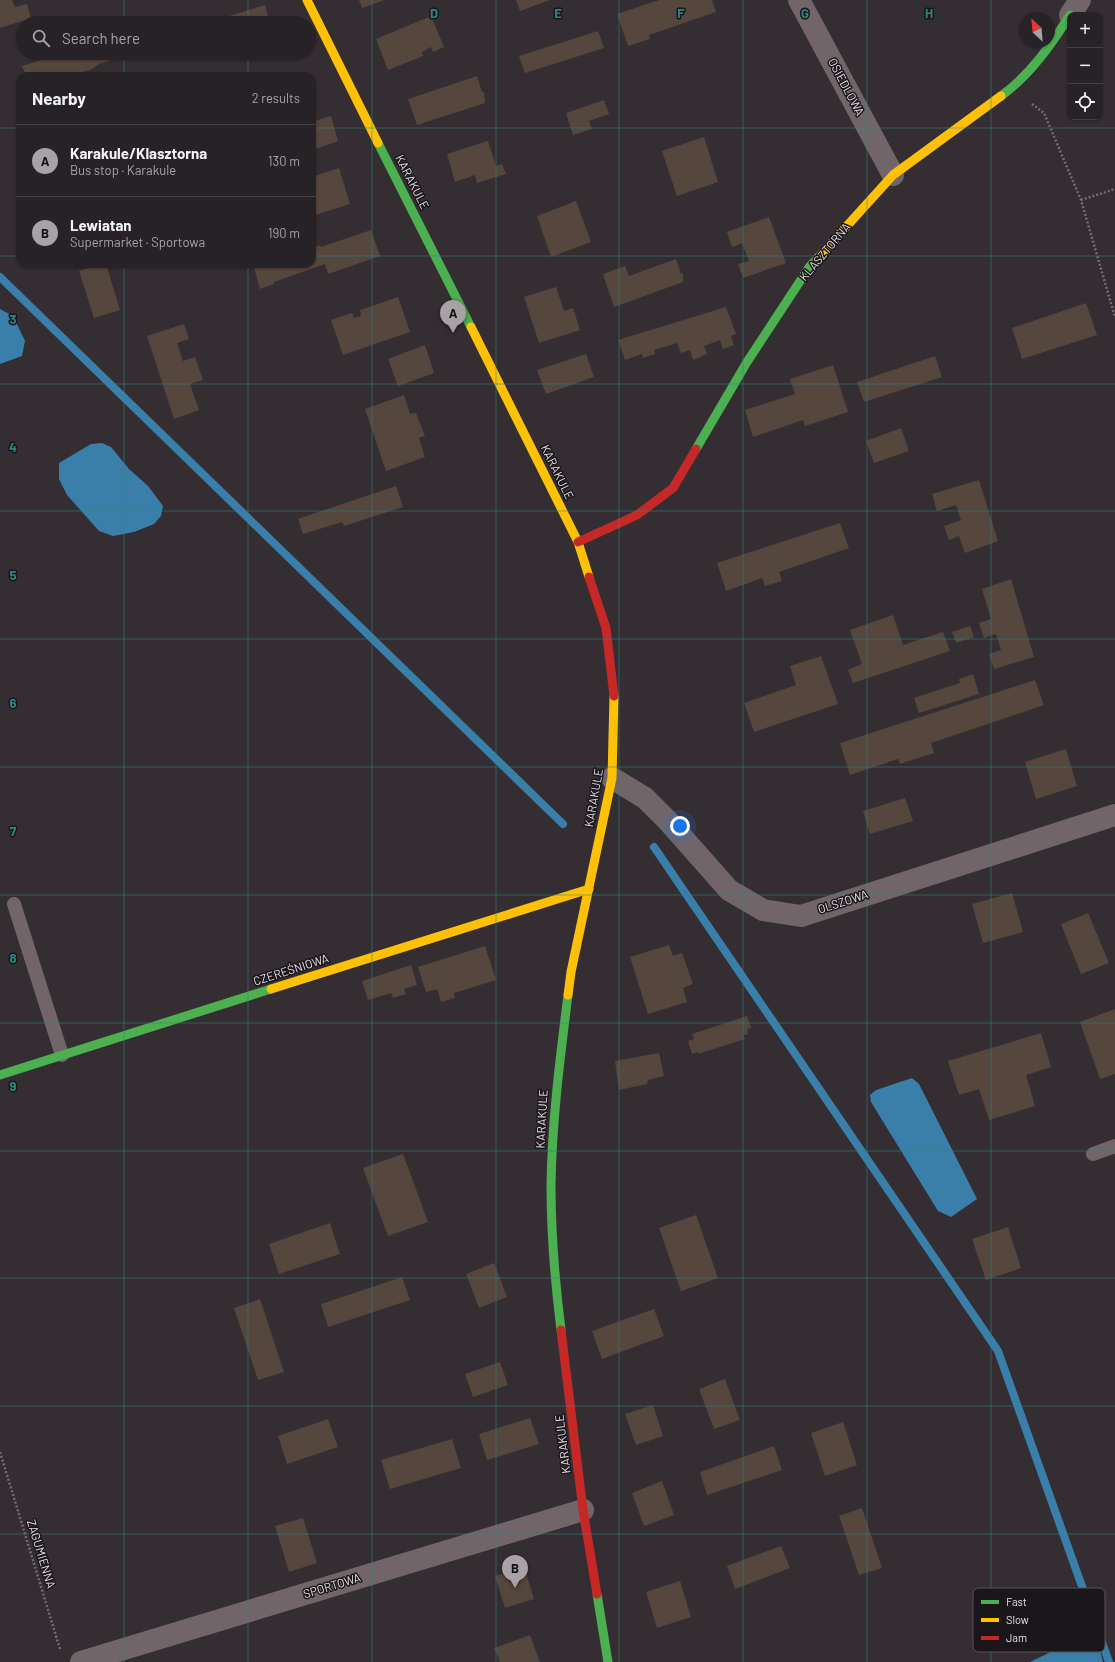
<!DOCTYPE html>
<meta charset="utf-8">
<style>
:root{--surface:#272226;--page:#2f2a2e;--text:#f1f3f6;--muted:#a4a4a7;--line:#433f43;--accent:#a8a2a7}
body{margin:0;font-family:Barlow,sans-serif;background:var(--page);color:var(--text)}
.controls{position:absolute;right:12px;top:12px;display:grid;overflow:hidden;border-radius:8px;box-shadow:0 1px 3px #0004}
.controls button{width:36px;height:36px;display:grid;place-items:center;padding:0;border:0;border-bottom:1px solid var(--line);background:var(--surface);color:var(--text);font:20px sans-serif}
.compass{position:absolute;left:1019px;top:12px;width:36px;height:36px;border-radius:50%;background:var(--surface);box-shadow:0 1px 3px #0004;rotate:334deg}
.you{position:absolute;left:680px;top:826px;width:14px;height:14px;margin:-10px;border:3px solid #fff;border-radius:50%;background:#1a73e8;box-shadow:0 0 0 6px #1a73e833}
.badge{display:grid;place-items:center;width:26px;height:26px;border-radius:50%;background:var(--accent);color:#111;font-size:13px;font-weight:700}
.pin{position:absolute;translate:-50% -33px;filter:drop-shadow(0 1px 2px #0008)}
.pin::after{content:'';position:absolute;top:21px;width:14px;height:12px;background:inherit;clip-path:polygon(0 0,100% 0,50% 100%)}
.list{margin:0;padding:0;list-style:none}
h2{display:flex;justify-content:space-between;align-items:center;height:52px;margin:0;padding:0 16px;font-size:17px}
h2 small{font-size:13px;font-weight:400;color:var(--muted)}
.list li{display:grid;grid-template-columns:26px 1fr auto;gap:12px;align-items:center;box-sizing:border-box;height:72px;padding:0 16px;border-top:1px solid var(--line)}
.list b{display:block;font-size:15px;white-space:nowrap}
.list p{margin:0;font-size:13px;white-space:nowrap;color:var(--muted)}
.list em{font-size:13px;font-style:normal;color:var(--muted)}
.icon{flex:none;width:22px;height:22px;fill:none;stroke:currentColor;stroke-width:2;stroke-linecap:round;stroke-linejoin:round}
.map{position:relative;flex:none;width:1115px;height:1662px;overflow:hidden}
.search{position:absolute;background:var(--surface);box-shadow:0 1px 3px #0004;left:16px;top:16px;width:300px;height:44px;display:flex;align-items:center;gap:10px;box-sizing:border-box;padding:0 14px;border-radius:22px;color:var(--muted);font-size:15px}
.panel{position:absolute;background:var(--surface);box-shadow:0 1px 3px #0004;left:16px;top:72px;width:300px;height:196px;border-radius:12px}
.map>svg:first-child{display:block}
.water{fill:#397faa}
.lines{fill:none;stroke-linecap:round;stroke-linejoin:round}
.stream{stroke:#397faa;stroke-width:8}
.building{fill:#55463e}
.path{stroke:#746c6e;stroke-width:2.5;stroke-dasharray:2 2;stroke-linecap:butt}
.lane{stroke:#716569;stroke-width:14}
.street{stroke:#716569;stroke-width:22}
.fast{stroke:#4caf50;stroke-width:9}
.slow{stroke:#ffc107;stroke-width:9}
.jam{stroke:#c62828;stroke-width:9}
.grid{fill:none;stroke:#2f8680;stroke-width:1;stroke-opacity:0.55}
.labels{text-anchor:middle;stroke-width:3;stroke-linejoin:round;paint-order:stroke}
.street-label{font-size:12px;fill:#e6e0e6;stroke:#1a161a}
.key{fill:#1a161a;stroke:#575357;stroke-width:1}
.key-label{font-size:11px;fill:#e6e0e6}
.grid-label{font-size:13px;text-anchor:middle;font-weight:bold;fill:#2f8680;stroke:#1a161a;stroke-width:3;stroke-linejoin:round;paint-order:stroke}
</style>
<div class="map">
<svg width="1115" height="1662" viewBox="0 0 1115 1662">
<rect width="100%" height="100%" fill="#342e33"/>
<!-- water -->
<g class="water">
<polygon points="0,309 13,316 25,341 22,356 0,364"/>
<polygon points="102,443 111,447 129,469 148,486 163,506 161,516 154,524 134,532 113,536 99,531 67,495 59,479 59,463 91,444"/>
<polygon points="912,1078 919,1084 977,1199 951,1217 938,1211 871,1102 870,1095 876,1090"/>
<polygon points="1095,1631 1103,1662 1030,1662"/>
</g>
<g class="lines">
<!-- stream -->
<g class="stream">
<polyline points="0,277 563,824"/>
<polyline points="654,847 998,1351 1109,1662"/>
</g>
</g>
<!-- building -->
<g class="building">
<polygon points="0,0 12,0 15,7 27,4 31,18 0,28"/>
<polygon points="359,0 384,0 362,8"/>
<polygon points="516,0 550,0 520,11"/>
<polygon points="659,0 712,0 716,12 649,35 650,39 628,46 617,14"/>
<polygon points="265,5 270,23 206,23"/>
<polygon points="431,16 444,47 433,52 431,47 422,52 423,56 388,70 376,39"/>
<polygon points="598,31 604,48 525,73 519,56"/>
<polygon points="62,53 133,53 99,64 92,69 77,74 66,76 26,76 22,66"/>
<polygon points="477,76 482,92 484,92 485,103 417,125 408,99"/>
<polygon points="604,100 609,114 589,121 592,129 573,135 566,113"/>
<polygon points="331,116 338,141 312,150 312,122"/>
<polygon points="704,137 718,182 677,196 662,151"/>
<polygon points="488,141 496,166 502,164 506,174 477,183 475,175 455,182 447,154"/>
<polygon points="339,168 350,204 312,216 312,177"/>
<polygon points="576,201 591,242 551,257 537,216"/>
<polygon points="769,217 786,263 743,278 738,264 749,261 742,243 732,247 727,232"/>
<polygon points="371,230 380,256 328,274 325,264 274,282 274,284 260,289 253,264 312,264 312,248 320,245 321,247"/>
<polygon points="676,259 681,274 683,273 683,282 614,307 603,274 625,266 629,276"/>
<polygon points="102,264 106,264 120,310 94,318 79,271"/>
<polygon points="556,287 564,311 573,308 580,330 539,343 524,297"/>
<polygon points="398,297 410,332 343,355 331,320 352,313 354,318 361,316 360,310"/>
<polygon points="1086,303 1097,335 1022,359 1012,328"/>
<polygon points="726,307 736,334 731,336 734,345 723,349 720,340 704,346 707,354 693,360 690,350 681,353 677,343 654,350 655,354 643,358 642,354 625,360 618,340"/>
<polygon points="184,324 189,339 177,343 183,361 195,357 203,380 190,384 199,410 174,419 147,336"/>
<polygon points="425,345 434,373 398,386 388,359"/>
<polygon points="586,354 594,377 546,394 537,370"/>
<polygon points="935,356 942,377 864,402 857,382"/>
<polygon points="833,365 848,412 805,426 803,420 753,437 745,410 795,394 790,379"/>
<polygon points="404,395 410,414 416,413 425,436 419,438 425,457 386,471 365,409"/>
<polygon points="901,428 909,451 874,463 866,441"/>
<polygon points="979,480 998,541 965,553 959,536 949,540 944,526 961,520 956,505 937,511 932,494"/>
<polygon points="396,486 403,507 344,526 342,522 303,534 298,519"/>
<polygon points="840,523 849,548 779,572 782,581 765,586 762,578 726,591 717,563"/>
<polygon points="1011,579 1034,657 994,669 989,654 1001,650 996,634 984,638 979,623 991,619 982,589"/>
<polygon points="893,615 903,645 943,632 950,651 853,683 848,670 862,664 850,630"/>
<polygon points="970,626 974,637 956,643 952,632"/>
<polygon points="821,656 838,704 754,732 744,703 796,685 790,666"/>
<polygon points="973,674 979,694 919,713 914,698 960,683 959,679"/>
<polygon points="1035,680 1044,705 931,743 934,753 900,764 898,759 850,775 840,743"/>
<polygon points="1066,749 1077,786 1036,799 1025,762"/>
<polygon points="905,798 913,821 870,834 863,811"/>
<polygon points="1012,893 1023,932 983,943 972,904"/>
<polygon points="1088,913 1109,963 1081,974 1061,924"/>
<polygon points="669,945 673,956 682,953 693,984 683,988 687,1002 648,1014 630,957"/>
<polygon points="485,946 496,980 454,993 455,998 441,1002 437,989 426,992 418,967"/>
<polygon points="411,965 417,985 404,989 406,994 393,998 391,993 368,1000 362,981"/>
<polygon points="1115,1009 1115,1074 1100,1079 1080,1022"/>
<polygon points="747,1016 751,1028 747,1029 748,1034 743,1035 745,1039 698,1054 698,1052 692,1054 688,1041 694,1039 692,1034"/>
<polygon points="1041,1033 1051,1067 1026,1075 1035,1106 989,1120 979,1089 959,1095 948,1061"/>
<polygon points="659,1053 664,1076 648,1080 647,1084 619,1090 615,1061"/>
<polygon points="403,1154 428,1222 388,1236 363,1168"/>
<polygon points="696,1215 718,1278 681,1291 659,1228"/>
<polygon points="330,1223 340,1254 279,1274 269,1244"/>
<polygon points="1008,1227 1021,1268 986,1280 972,1239"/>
<polygon points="494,1263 507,1297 479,1308 466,1274"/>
<polygon points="402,1277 410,1300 328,1327 321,1304"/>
<polygon points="260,1299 284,1372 258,1380 234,1308"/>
<polygon points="654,1309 664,1336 602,1359 592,1331"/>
<polygon points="500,1362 508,1385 473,1397 465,1374"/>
<polygon points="725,1379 740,1420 714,1429 699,1389"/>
<polygon points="653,1405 663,1436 636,1445 625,1414"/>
<polygon points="530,1418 539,1444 487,1460 479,1434"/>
<polygon points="328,1419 338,1447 287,1464 278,1436"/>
<polygon points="843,1422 857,1465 825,1476 811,1433"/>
<polygon points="452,1439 461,1468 390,1489 381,1460"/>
<polygon points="774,1446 782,1470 707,1495 700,1472"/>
<polygon points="662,1481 674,1515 644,1526 632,1493"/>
<polygon points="862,1508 882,1568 859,1575 839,1516"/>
<polygon points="303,1518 317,1563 289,1572 275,1526"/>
<polygon points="781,1546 790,1568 735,1589 727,1566"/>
<polygon points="524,1567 534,1599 505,1608 495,1576"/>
<polygon points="680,1581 691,1617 657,1628 646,1592"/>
<polygon points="530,1635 540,1662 500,1662 494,1648"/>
</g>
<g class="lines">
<!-- path -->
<g class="path">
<polyline points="1032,104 1044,113 1081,200 1115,317"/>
<polyline points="1081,200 1115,189"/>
<polyline points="0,1452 60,1649"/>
</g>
<!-- lane -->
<g class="lane">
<polyline points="14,904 62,1055"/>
<polyline points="1093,1154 1115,1146"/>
</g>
<!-- street -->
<g class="street">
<polyline points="799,0 893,175"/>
<polyline points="1070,15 1080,0"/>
<polyline points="612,778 645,798 668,821 729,890 763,910 801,916 1115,815"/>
<polyline points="81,1662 583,1510"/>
</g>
<!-- fast -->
<g class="fast">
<path d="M 1001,96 C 1030,75 1051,45 1070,15"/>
<polyline points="378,143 471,327"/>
<polyline points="696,449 747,362 810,266 817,259"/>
<polyline points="0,1075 271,989"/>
<path d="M 561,1330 C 555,1282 551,1233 551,1185 C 552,1121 560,1058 568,995"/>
<polyline points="597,1594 608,1662"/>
</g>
<!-- slow -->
<g class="slow">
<polyline points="307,0 378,143"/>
<polyline points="817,259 893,175 1001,96"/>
<polyline points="471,327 578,542 589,577"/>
<polyline points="271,989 589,889"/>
<polyline points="568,995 571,972 612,778 614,696"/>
</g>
<!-- jam -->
<g class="jam">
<polyline points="578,542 637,515 673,488 696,449"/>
<polyline points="589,577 606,628 614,696"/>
<polyline points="561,1330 583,1510 597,1594"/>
</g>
</g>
<!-- grid -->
<path class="grid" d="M 124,0 L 124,23M 248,0 L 248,23M 372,0 L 372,1662M 496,0 L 496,1662M 619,0 L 619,1662M 743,0 L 743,1662M 867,0 L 867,1662M 991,0 L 991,1662M 124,53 L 124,76M 248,53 L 248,76M 0,128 L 20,128M 312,128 L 1115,128M 0,256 L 20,256M 312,256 L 1115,256M 124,264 L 124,1662M 248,264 L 248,1662M 0,384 L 1115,384M 0,511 L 1115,511M 0,639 L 1115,639M 0,767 L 1115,767M 0,895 L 1115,895M 0,1023 L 1115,1023M 0,1151 L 1115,1151M 0,1278 L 1115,1278M 0,1406 L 1115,1406M 0,1534 L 1115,1534"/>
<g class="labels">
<!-- street labels -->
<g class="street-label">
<text transform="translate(846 87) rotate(62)" y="4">OSIEDLOWA</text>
<text transform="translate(412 182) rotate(63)" y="4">KARAKULE</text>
<text transform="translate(825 252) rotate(-50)" y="4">KLASZTORNA</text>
<text transform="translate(557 472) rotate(64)" y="4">KARAKULE</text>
<text transform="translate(594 798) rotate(-80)" y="4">KARAKULE</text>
<text transform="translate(843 902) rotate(-18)" y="4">OLSZOWA</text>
<text transform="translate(291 970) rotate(-18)" y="4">CZEREŚNIOWA</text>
<text transform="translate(542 1119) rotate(-87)" y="4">KARAKULE</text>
<text transform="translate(563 1444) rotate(-97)" y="4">KARAKULE</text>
<text transform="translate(41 1554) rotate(73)" y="4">ZAGUMIENNA</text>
<text transform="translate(332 1586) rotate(-17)" y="4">SPORTOWA</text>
</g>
</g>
<!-- legend -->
<rect x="973" y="1588" width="132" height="64" rx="6" class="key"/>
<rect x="981" y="1600" width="18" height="4" fill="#4caf50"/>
<rect x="981" y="1618" width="18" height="4" fill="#ffc107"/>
<rect x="981" y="1636" width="18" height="4" fill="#c62828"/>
<g class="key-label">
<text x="1006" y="1606">Fast</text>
<text x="1006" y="1624">Slow</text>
<text x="1006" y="1642">Jam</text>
</g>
<g class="grid-label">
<text x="434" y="18">D</text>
<text x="558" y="18">E</text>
<text x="681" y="18">F</text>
<text x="805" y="18">G</text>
<text x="929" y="18">H</text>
<text x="13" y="324">3</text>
<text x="13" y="452">4</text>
<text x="13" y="580">5</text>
<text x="13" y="708">6</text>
<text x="13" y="836">7</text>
<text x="13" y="963">8</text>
<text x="13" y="1091">9</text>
</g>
</svg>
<div class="controls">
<button>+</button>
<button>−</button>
<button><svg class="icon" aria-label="locate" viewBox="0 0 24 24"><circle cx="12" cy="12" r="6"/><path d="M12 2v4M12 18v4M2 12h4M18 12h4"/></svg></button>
</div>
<svg class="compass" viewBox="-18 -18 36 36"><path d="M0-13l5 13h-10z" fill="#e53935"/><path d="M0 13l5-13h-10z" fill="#a4a4a7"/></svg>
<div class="you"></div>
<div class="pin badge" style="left:453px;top:333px">A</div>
<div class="pin badge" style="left:515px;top:1588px">B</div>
<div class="search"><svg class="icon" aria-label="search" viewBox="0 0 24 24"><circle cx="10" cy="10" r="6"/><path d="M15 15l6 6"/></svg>Search here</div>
<section class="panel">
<h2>Nearby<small>2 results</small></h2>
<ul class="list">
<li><span class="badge">A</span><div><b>Karakule/Klasztorna</b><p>Bus stop · Karakule</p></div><em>130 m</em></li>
<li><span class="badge">B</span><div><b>Lewiatan</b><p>Supermarket · Sportowa</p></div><em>190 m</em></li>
</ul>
</section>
</div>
